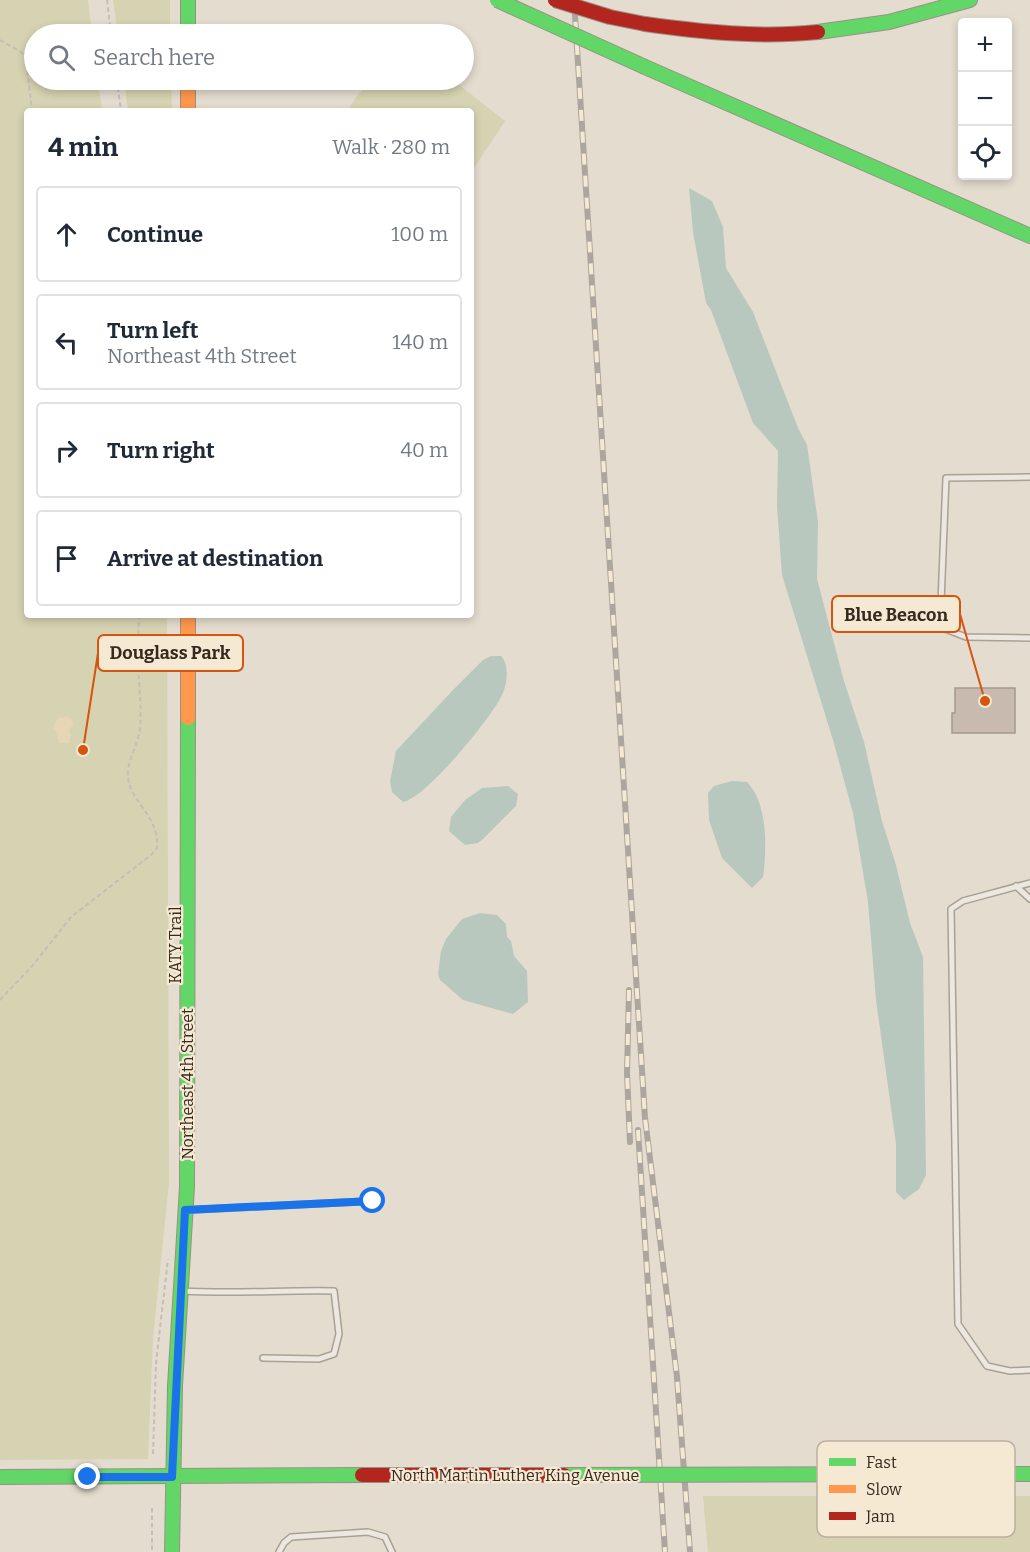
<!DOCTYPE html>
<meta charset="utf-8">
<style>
:root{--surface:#fff;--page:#f2f2f3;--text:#1f2937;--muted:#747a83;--line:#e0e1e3}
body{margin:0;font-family:Bitter,serif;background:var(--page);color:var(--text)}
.controls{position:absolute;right:18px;top:18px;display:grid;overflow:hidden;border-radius:6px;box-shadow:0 3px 9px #0003}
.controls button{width:54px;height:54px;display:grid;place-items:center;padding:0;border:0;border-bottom:2px solid var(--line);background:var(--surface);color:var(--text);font:30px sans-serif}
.stop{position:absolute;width:18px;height:18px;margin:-14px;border:4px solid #1a73e8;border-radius:50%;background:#fff}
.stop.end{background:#1a73e8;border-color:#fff;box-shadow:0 2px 6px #0008}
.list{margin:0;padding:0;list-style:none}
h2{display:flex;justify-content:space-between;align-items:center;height:78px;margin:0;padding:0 24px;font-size:26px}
h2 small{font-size:20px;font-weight:400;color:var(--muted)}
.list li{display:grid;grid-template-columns:39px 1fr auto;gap:18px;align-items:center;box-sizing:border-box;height:96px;margin:0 12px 12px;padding:0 12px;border:2px solid var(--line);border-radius:6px}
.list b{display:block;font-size:22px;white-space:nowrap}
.list p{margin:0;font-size:20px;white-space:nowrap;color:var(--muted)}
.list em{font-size:20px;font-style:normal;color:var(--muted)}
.icon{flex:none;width:33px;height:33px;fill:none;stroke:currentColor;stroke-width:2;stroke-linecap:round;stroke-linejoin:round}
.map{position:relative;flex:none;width:1030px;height:1552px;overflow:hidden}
.search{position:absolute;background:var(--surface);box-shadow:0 3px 9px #0003;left:24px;top:24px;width:450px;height:66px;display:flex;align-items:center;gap:15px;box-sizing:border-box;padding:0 21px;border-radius:33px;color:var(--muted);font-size:22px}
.panel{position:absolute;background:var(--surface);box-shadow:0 3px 9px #0003;left:24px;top:108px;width:450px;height:510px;border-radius:6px}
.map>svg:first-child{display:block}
.green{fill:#d5d3b1}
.sand{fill:#e6d6b6}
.water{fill:#b9c8be}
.building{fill:#c8baaf;stroke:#a4988d;stroke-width:1.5}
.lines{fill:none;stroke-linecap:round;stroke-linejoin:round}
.lane-casing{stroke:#a9a196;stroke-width:8}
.fast-casing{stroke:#999186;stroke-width:16}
.slow-casing{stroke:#999186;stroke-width:16}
.jam-casing{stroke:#999186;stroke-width:16}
.path{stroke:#c5beb6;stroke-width:2;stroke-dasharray:4.5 3;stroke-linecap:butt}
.lane{stroke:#ece7df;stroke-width:5}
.fast{stroke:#63d668;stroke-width:14}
.slow{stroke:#ff974d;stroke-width:14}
.jam{stroke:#b3261e;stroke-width:14}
.rail-casing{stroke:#aca69f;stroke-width:6}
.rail{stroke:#f5e9d4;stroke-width:4;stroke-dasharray:11;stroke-linecap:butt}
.fast-bridge-casing{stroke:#999186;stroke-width:16;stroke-linecap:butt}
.jam-bridge-casing{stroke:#999186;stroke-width:16;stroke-linecap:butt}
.fast-bridge{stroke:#63d668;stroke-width:14}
.jam-bridge{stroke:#b3261e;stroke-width:14}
.route{stroke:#1a73e8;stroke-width:8}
.labels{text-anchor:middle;stroke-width:4.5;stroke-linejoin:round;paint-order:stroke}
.street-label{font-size:16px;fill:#38291f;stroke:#f5e9d4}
.key{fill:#f5e9d4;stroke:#bcaf9e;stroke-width:1.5}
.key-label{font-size:16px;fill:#38291f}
.leader{fill:none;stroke:#d6540e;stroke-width:2}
.callout-dot{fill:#d6540e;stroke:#f5e9d4;stroke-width:2}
.callout{fill:#f5e9d4;stroke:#d6540e;stroke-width:2}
.callout-label{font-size:18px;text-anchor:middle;font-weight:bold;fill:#38291f}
</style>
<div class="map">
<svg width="1030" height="1552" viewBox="0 0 1030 1552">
<rect width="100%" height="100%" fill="#e4dcce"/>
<!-- green -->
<g class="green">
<polygon points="0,0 88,0 92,34 34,34 34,80 98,80 102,111 27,111 27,615 167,615 169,1183 153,1338 148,1459 0,1460"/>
<polygon points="113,0 170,0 170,34 118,34"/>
<polygon points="124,80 171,80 172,111 128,111"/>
<polygon points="374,80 453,80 505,121 471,172 471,111 347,111 359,93"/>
<polygon points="703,1496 1030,1496 1030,1552 708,1552"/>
</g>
<!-- sand -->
<polygon class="sand" points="68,717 72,719 73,724 69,731 71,735 69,743 59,743 56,732 52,729 58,718"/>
<!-- water -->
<g class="water">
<polygon points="689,188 712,201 723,227 726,268 753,312 798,428 807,445 818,522 817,579 844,681 864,742 882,821 896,865 910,923 923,957 926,1175 919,1189 904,1200 896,1192 896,1144 876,1000 868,902 853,813 833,740 782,575 777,506 778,451 753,423 711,310 706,303 693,232"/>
<path d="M 491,656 L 501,656 C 510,665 507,685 502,695 C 492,717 425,799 403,802 L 392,792 L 390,781 L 396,751 L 453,690 L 483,660 Z"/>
<path d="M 732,781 L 747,782 C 768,803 767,850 763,877 L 752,888 L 722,858 L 709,820 L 708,793 L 714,786 Z"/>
<polygon points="508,786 518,794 516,806 484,838 478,843 465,845 449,831 451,817 465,800 482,788"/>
<polygon points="480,913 497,915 506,924 507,937 511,941 514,956 527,971 528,1002 513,1014 463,1000 440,980 438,974 441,951 446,939 462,919"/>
</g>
<!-- building -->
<polygon class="building" points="955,688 1015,688 1015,733 952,733 952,713 955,713"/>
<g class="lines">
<!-- lane casing -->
<g class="lane-casing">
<g id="lane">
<polyline points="1030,477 946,478 940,627 966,637 1030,638"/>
<polyline points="1030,883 963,901 951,909 958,1324 987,1366 1010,1371 1030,1370"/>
<polyline points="1016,886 1030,899"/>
<polyline points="187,1210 373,1201"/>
<path d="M 182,1291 C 233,1294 284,1290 334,1291 L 339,1334 L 334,1354 L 319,1359 L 263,1358"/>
<polyline points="279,1552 284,1543 291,1537 368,1532 385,1537 392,1552"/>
</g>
</g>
<!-- fast casing -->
<g class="fast-casing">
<g id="fast">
<polyline points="188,0 188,34"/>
<polyline points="818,32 889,22 970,0"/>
<polyline points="645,67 1030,236"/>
<polyline points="960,1474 1030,1474"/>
<polyline points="0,1477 362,1475"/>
<polyline points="172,1552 175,1386 187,1187 188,718"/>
</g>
</g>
<!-- slow casing -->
<g class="slow-casing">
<g id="slow">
<polyline points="188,80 188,111"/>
<polyline points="188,718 188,615"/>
</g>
</g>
<!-- jam casing -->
<g class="jam-casing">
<path id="jam" d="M 645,24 C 702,32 760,38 818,32"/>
</g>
<!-- path -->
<g class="path">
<polyline points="107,0 111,34"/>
<polyline points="0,40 21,52 26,58 32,111"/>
<polyline points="117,80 121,111"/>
<path d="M 0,1000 L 33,965 L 71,917 L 151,855 L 157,848 C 159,814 129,802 128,776 C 127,759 139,744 140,727 C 142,704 138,680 138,657 C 137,643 139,629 139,615"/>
<polyline points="153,1454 156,1363 168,1259"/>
<polyline points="152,1508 152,1552"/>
</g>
<!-- lane -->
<use href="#lane" class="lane"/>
<!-- fast -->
<use href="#fast" class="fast"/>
<!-- slow -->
<use href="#slow" class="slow"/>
<!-- jam -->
<use href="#jam" class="jam"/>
<!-- rail casing -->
<g class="rail-casing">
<g id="rail">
<polyline points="574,0 645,1118 677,1377 690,1552"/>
<polyline points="629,990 627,1073 630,1142"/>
<polyline points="638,1130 665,1552"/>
</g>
</g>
<!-- rail -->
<use href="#rail" class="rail"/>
<!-- fast-bridge casing -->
<g class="fast-bridge-casing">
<g id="fast-bridge">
<polyline points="497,0 645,67"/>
<polyline points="564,1475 960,1474"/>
</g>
</g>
<!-- jam-bridge casing -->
<g class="jam-bridge-casing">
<g id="jam-bridge">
<polyline points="555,0 610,17 645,24"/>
<polyline points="362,1475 564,1475"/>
</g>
</g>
<!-- fast-bridge -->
<use href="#fast-bridge" class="fast-bridge"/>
<!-- jam-bridge -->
<use href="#jam-bridge" class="jam-bridge"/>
</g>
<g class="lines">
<!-- route -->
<polyline class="route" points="88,1477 172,1477 185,1210 373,1201"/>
</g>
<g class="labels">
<!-- street labels -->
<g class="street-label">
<text transform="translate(175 945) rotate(-90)" y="6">KATY Trail</text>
<text transform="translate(187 1084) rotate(-90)" y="6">Northeast 4th Street</text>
<text x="515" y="1481">North Martin Luther King Avenue</text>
</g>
</g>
<!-- legend -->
<rect x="817" y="1441" width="198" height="96" rx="9" class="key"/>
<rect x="829" y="1458" width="27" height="8" fill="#63d668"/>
<rect x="829" y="1485" width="27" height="8" fill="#ff974d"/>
<rect x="829" y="1512" width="27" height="8" fill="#b3261e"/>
<g class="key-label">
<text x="866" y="1468">Fast</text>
<text x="866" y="1495">Slow</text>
<text x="866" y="1522">Jam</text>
</g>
<!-- callouts -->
<path class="leader" d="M985 701L960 614M83 750L98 653"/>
<g class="callout-dot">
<circle cx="985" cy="701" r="6"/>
<circle cx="83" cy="750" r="6"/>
</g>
<g class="callout">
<rect x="832" y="596" width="128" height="36" rx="6"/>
<rect x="98" y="635" width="145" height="36" rx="6"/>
</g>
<g class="callout-label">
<text x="896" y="621">Blue Beacon</text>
<text x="170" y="659">Douglass Park</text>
</g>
</svg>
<div class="controls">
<button>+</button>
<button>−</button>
<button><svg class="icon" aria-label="locate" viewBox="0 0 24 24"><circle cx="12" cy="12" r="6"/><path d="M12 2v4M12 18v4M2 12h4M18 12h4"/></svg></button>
</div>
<div class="stop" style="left:373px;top:1201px"></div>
<div class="stop end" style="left:88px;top:1477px"></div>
<div class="search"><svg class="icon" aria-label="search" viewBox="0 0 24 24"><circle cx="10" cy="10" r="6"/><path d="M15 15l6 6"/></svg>Search here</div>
<section class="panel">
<h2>4 min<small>Walk · 280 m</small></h2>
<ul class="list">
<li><svg class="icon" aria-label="ahead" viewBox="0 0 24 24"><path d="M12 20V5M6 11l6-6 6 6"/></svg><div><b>Continue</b></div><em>100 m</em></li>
<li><svg class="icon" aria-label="left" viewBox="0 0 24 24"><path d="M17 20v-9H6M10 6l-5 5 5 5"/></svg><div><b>Turn left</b><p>Northeast 4th Street</p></div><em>140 m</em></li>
<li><svg class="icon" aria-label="right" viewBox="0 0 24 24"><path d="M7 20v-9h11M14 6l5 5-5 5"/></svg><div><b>Turn right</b></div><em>40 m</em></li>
<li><svg class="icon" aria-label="arrive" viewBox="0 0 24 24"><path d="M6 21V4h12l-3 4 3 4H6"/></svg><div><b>Arrive at destination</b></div></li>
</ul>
</section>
</div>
